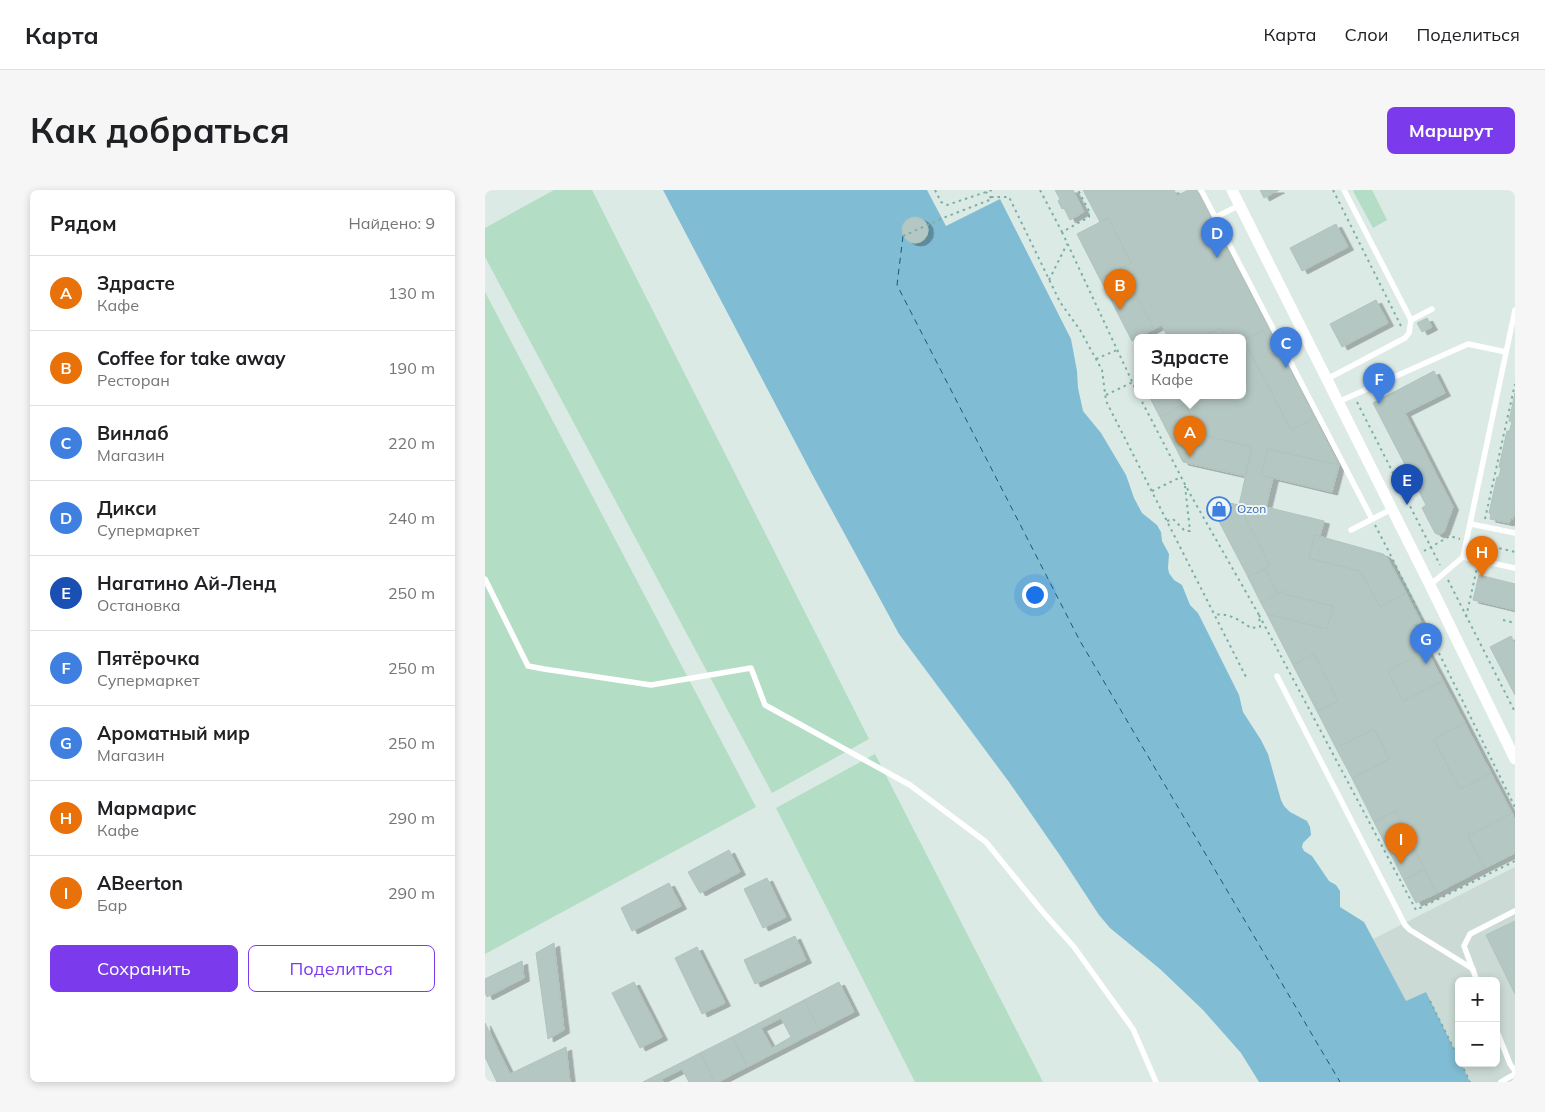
<!DOCTYPE html>
<html lang="ru">
<meta charset="utf-8">
<style>
:root{--surface:#fff;--page:#f6f6f6;--text:#202124;--muted:#757577;--line:#e0e0e0;--accent:#7c3aed}
body{margin:0;font-family:Mulish,sans-serif;background:var(--page);color:var(--text)}
.controls{position:absolute;right:15px;bottom:15px;display:grid;overflow:hidden;border-radius:8px;box-shadow:0 2px 8px #0003}
.controls button{width:45px;height:45px;display:grid;place-items:center;padding:0;border:0;border-bottom:1px solid var(--line);background:var(--surface);color:var(--text);font:25px sans-serif}
.you{position:absolute;left:549px;top:404px;width:18px;height:18px;margin:-12px;border:4px solid #fff;border-radius:50%;background:#1a73e8;box-shadow:0 0 0 8px #1a73e833}
.badge{display:grid;place-items:center;width:32px;height:32px;border-radius:50%;background:var(--accent);color:#fff;font-size:16px;font-weight:700}
.pin{position:absolute;translate:-50% -41px;filter:drop-shadow(0 1px 2px #0008)}
.pin::after{content:'';position:absolute;top:26px;width:18px;height:15px;background:inherit;clip-path:polygon(0 0,100% 0,50% 100%)}
.popup{position:absolute;left:649px;top:144px;width:112px;height:65px;box-sizing:border-box;display:grid;place-content:center;border-radius:8px;background:var(--surface);filter:drop-shadow(0 1px 4px #0005);font-size:16px;white-space:nowrap;color:var(--muted)}
.popup b{font-size:19px;color:var(--text)}
.popup::after{content:'';position:absolute;left:50%;top:100%;margin-left:-10px;border:10px solid transparent;border-top-color:var(--surface)}
.list{margin:0;padding:0;list-style:none}
h2{display:flex;justify-content:space-between;align-items:center;height:65px;margin:0;padding:0 20px;font-size:21px}
h2 small{font-size:16px;font-weight:400;color:var(--muted)}
.list li{display:grid;grid-template-columns:32px 1fr auto;gap:15px;align-items:center;box-sizing:border-box;height:75px;padding:0 20px;border-top:1px solid var(--line)}
.list b{display:block;font-size:19px;white-space:nowrap}
.list p{margin:0;font-size:16px;white-space:nowrap;color:var(--muted)}
.list em{font-size:16px;font-style:normal;color:var(--muted)}
.actions{display:flex;gap:10px;padding:15px 20px}
.actions a{flex:1;padding:11px 0;border:1px solid var(--accent);border-radius:8px;text-align:center;font-size:18px;color:var(--accent)}
.actions .main{background:var(--accent);color:#fff}
.map{position:relative;flex:none;width:1030px;height:892px;overflow:hidden;border-radius:8px}
header{display:flex;align-items:center;gap:30px;box-sizing:border-box;height:70px;padding:0 25px;background:var(--surface);border-bottom:1px solid var(--line)}
header strong{font-size:24px}
nav{display:flex;gap:28px;margin-inline-start:auto;font-size:18px}
.intro{display:flex;align-items:center;justify-content:space-between;box-sizing:border-box;height:120px;padding:0 30px}
h1{margin:0;font-size:35px}
.button{padding:12px 22px;border-radius:8px;background:var(--accent);color:#fff;font-size:18px;font-weight:700}
main{display:flex;gap:30px;padding:0 30px}
aside{flex:1;background:var(--surface);border-radius:8px;box-shadow:0 2px 8px #0003}
.map>svg:first-child{display:block}
.built{fill:#cbdad5}
.green{fill:#b3ddc4}
.water{fill:#80bcd3}
.lines{fill:none;stroke-linecap:round;stroke-linejoin:round}
.ferry{stroke:#155b78;stroke-width:1;stroke-dasharray:6 5;stroke-linecap:butt}
.building{fill:#b5c7c2;stroke:#afc3bd;fill-rule:evenodd;filter:url(#shadow)}
.path{stroke:#7bafa5;stroke-width:2;stroke-dasharray:2.5 4;stroke-linecap:butt}
.service{stroke:#fff;stroke-width:5.5}
.minor{stroke:#fff;stroke-width:11}
.labels{text-anchor:middle;stroke-width:4;stroke-linejoin:round;paint-order:stroke}
.shop-label{font-size:12px;fill:#366cbe;stroke:#edf6f3;text-anchor:start}
</style>
<header>
<strong>Карта</strong>
<nav><a>Карта</a><a>Слои</a><a>Поделиться</a></nav>
</header>
<div class="intro"><h1>Как добраться</h1><a class="button">Маршрут</a></div>
<main>
<aside>
<h2>Рядом<small>Найдено: 9</small></h2>
<ul class="list">
<li><span class="badge" style="background:#e8710a">A</span><div><b>Здрасте</b><p>Кафе</p></div><em>130 m</em></li>
<li><span class="badge" style="background:#e8710a">B</span><div><b>Coffee for take away</b><p>Ресторан</p></div><em>190 m</em></li>
<li><span class="badge" style="background:#3f7fe0">C</span><div><b>Винлаб</b><p>Магазин</p></div><em>220 m</em></li>
<li><span class="badge" style="background:#3f7fe0">D</span><div><b>Дикси</b><p>Супермаркет</p></div><em>240 m</em></li>
<li><span class="badge" style="background:#1a4fb4">E</span><div><b>Нагатино Ай-Ленд</b><p>Остановка</p></div><em>250 m</em></li>
<li><span class="badge" style="background:#3f7fe0">F</span><div><b>Пятёрочка</b><p>Супермаркет</p></div><em>250 m</em></li>
<li><span class="badge" style="background:#3f7fe0">G</span><div><b>Ароматный мир</b><p>Магазин</p></div><em>250 m</em></li>
<li><span class="badge" style="background:#e8710a">H</span><div><b>Мармарис</b><p>Кафе</p></div><em>290 m</em></li>
<li><span class="badge" style="background:#e8710a">I</span><div><b>ABeerton</b><p>Бар</p></div><em>290 m</em></li>
</ul>
<div class="actions"><a class="main">Сохранить</a><a>Поделиться</a></div>
</aside>
<div class="map">
<svg width="1030" height="892" viewBox="0 0 1030 892">
<defs>
<filter id="shadow"><feDropShadow dx="5.5" dy="3" stdDeviation="0" flood-color="#0004"/></filter>
</defs>
<rect width="100%" height="100%" fill="#dceae5"/>
<!-- built -->
<polygon class="built" points="1030,677 1030,892 985,892 976,873 1011,873 1011,791 974,791 974,869 941,802 921,812 888,749"/>
<!-- green -->
<g class="green">
<polygon points="69,0 107,0 384,549 287,603 0,67 0,38"/>
<polygon points="870,0 887,0 902,30 888,38 868,1"/>
<polygon points="0,102 271,617 0,764"/>
<polygon points="390,564 558,892 430,892 291,618"/>
</g>
<!-- water -->
<polygon class="water" points="178,0 442,0 461,36 515,9 586,149 592,181 593,198 598,221 616,243 641,285 649,308 657,323 672,335 676,342 677,351 684,364 683,378 684,383 689,390 697,395 705,415 713,423 754,505 758,522 776,550 783,564 796,610 799,616 805,622 822,631 825,637 826,645 818,653 817,657 819,661 827,666 844,691 851,695 855,701 855,717 879,732 921,811 941,802 974,869 974,873 976,873 985,892 774,892 756,863 718,820 675,779 625,738 614,725 576,667 524,592 414,444 327,284"/>
<g class="lines">
<!-- ferry -->
<polyline class="ferry" points="418,46 412,95 595,451 855,892"/>
</g>
<!-- building -->
<g class="building">
<polygon points="570,0 588,0 599,22 585,30 579,18 577,19 573,11 575,9"/>
<polygon points="598,0 689,0 692,6 703,0 712,0 786,143 781,146 778,140 759,150 806,240 830,228 854,275 783,259 776,285 788,288 781,317 839,331 835,346 830,345 824,368 875,381 895,417 921,403 936,432 929,435 942,461 903,481 918,511 958,491 980,533 949,549 975,599 1006,583 1027,623 983,646 1000,678 952,703 910,621 889,632 867,588 904,569 889,539 851,558 832,521 853,511 829,464 808,475 782,424 842,439 848,416 799,404 798,401 793,404 780,379 785,376 754,315 767,257 716,245 700,214 675,227 664,206 758,206 758,148 741,148 736,138 716,148 683,148 677,135 669,139 648,99 626,110 615,89 646,73 623,28 615,32"/>
<polygon points="775,0 794,0 779,8"/>
<circle cx="430" cy="40" r="13"/>
<polygon points="623,28 646,73 615,89 592,44"/>
<polygon points="851,34 863,57 817,81 805,58"/>
<polygon points="648,99 669,139 647,151 626,110"/>
<polygon points="891,110 903,133 857,157 845,134"/>
<polygon points="942,128 947,137 937,142 932,133"/>
<polygon points="736,138 741,148 716,148"/>
<polygon points="778,140 781,146 786,143 830,228 806,240 759,150"/>
<polygon points="949,181 960,203 920,223 968,317 959,342 954,345 950,343 937,318 941,315 888,213"/>
<polygon points="1030,203 1030,318 1028,329 1026,328 1024,333 1005,329 1006,324 1004,323 1012,287 1014,287 1016,278 1014,277 1022,241 1025,241 1025,239 1027,232 1024,231"/>
<polygon points="700,214 716,245 767,257 760,286 698,272 675,227"/>
<polygon points="783,259 854,275 847,302 776,285"/>
<polygon points="731,310 754,315 785,376 763,387 727,318 727,313"/>
<polygon points="830,345 898,364 902,367 921,403 895,417 875,381 824,368"/>
<polygon points="780,379 793,404 776,413 763,387"/>
<polygon points="994,385 1030,394 1030,420 988,410"/>
<polygon points="798,401 799,404 848,416 842,439 782,424 776,413"/>
<polygon points="1026,446 1030,454 1030,505 1005,457"/>
<polygon points="942,461 958,491 918,511 903,481"/>
<polygon points="829,464 853,511 832,521 808,475"/>
<polygon points="980,533 1006,583 975,599 949,549"/>
<polygon points="889,539 904,569 867,588 851,558"/>
<polygon points="910,621 940,679 919,690 889,632"/>
<polygon points="1027,623 1030,630 1030,663 1000,678 983,646"/>
<polygon points="244,660 255,682 215,703 203,682"/>
<polygon points="940,679 952,703 931,713 919,690"/>
<polygon points="282,688 301,727 278,738 259,699"/>
<polygon points="184,693 196,716 147,741 136,718"/>
<polygon points="1030,731 1030,804 1001,745"/>
<polygon points="310,746 321,770 270,794 259,770"/>
<polygon points="69,753 79,840 63,849 51,763"/>
<polygon points="212,757 240,813 217,824 190,768"/>
<polygon points="37,771 39,788 2,807 0,802 0,789"/>
<polygon points="149,792 177,847 155,858 127,803"/>
<polygon points="354,792 369,822 334,840 319,810"/>
<path d="M 319,810 L 334,840 L 262,877 L 247,847 ZM 296,828 L 306,847 L 287,858 L 276,838 Z"/>
<polygon points="0,833 25,884 81,857 85,892 12,892 0,867"/>
<polygon points="247,847 262,877 233,892 229,892 215,863"/>
<polygon points="215,863 229,892 204,892 197,879 177,889 178,892 158,892"/>
</g>
<g class="lines">
<!-- path -->
<g class="path">
<polyline points="450,0 456,12 462,15 507,0"/>
<polyline points="555,0 577,42 604,27 604,21 593,0"/>
<polyline points="848,0 916,136"/>
<polyline points="506,7 524,7 575,112 595,140 617,180 621,211 762,489"/>
<polyline points="577,42 652,202"/>
<polyline points="418,46 458,28 507,9 501,2"/>
<polyline points="564,90 582,54"/>
<polyline points="611,169 632,160"/>
<polyline points="621,205 648,192"/>
<path d="M 654,206 L 704,302 L 774,425 L 775,437 L 766,438 C 756,431 743,422 730,425"/>
<polyline points="872,212 955,375"/>
<polyline points="667,301 696,287"/>
<polyline points="1000,329 1030,194"/>
<polyline points="682,331 688,329 700,341 705,341 700,296"/>
<polyline points="890,335 902,358 1030,617"/>
<polyline points="989,352 1030,362"/>
<polyline points="939,361 965,346 975,349"/>
<polyline points="995,363 999,346"/>
<polyline points="963,390 1030,522"/>
<polyline points="774,425 931,720 1030,671"/>
<polyline points="981,427 992,378"/>
<polyline points="1018,430 1030,433"/>
<polyline points="949,452 958,447"/>
<polyline points="945,811 974,869"/>
<polyline points="976,873 985,892"/>
</g>
<!-- service -->
<g class="service">
<polyline points="716,0 887,329"/>
<polyline points="731,27 755,15"/>
<polyline points="926,130 947,119"/>
<polyline points="842,189 920,148 924,143 926,130 859,0"/>
<polyline points="853,212 983,154 1021,162"/>
<polyline points="986,334 1030,343"/>
<polyline points="866,340 907,319"/>
<polyline points="978,367 1030,378"/>
<polyline points="0,389 43,476 59,479 166,495 266,478 280,515 425,595 501,652 557,721 589,757 648,839 671,892"/>
<polyline points="945,395 978,367 1030,120"/>
<polyline points="792,486 920,735 925,740 988,779"/>
<polyline points="992,791 979,756 985,744 1030,721"/>
<polyline points="1011,839 1025,874 1030,881"/>
<polyline points="1016,892 1030,884"/>
</g>
<!-- minor -->
<polyline class="minor" points="747,0 945,395 1030,569"/>
</g>
<!-- icons -->
<defs>
<g id="shop-ring" transform="scale(1.25)"><circle r="9.5" fill="#edf6f3" stroke="#3f7fe0" stroke-width="1.5"/><path d="M-5-2.5h2.3a2.7 3.5 0 0 1 5.4 0H5L5.5 6h-11ZM-1.5-2.5h3a1.5 2.3 0 0 0-3 0Z" fill="#3f7fe0"/></g>
</defs>
<g fill-rule="evenodd">
<use href="#shop-ring" x="734" y="319"/>
</g>
<g class="labels">
<!-- shop labels -->
<g class="shop-label">
<text x="752" y="323">Ozon</text>
</g>
</g>
</svg>
<div class="controls">
<button>+</button>
<button>−</button>
</div>
<div class="you"></div>
<div class="pin badge" style="left:705px;top:267px;background:#e8710a">A</div>
<div class="popup"><b>Здрасте</b>Кафе</div>
<div class="pin badge" style="left:635px;top:120px;background:#e8710a">B</div>
<div class="pin badge" style="left:801px;top:178px;background:#3f7fe0">C</div>
<div class="pin badge" style="left:732px;top:68px;background:#3f7fe0">D</div>
<div class="pin badge" style="left:922px;top:315px;background:#1a4fb4">E</div>
<div class="pin badge" style="left:894px;top:214px;background:#3f7fe0">F</div>
<div class="pin badge" style="left:941px;top:474px;background:#3f7fe0">G</div>
<div class="pin badge" style="left:997px;top:387px;background:#e8710a">H</div>
<div class="pin badge" style="left:916px;top:674px;background:#e8710a">I</div>
</div>
</main>
